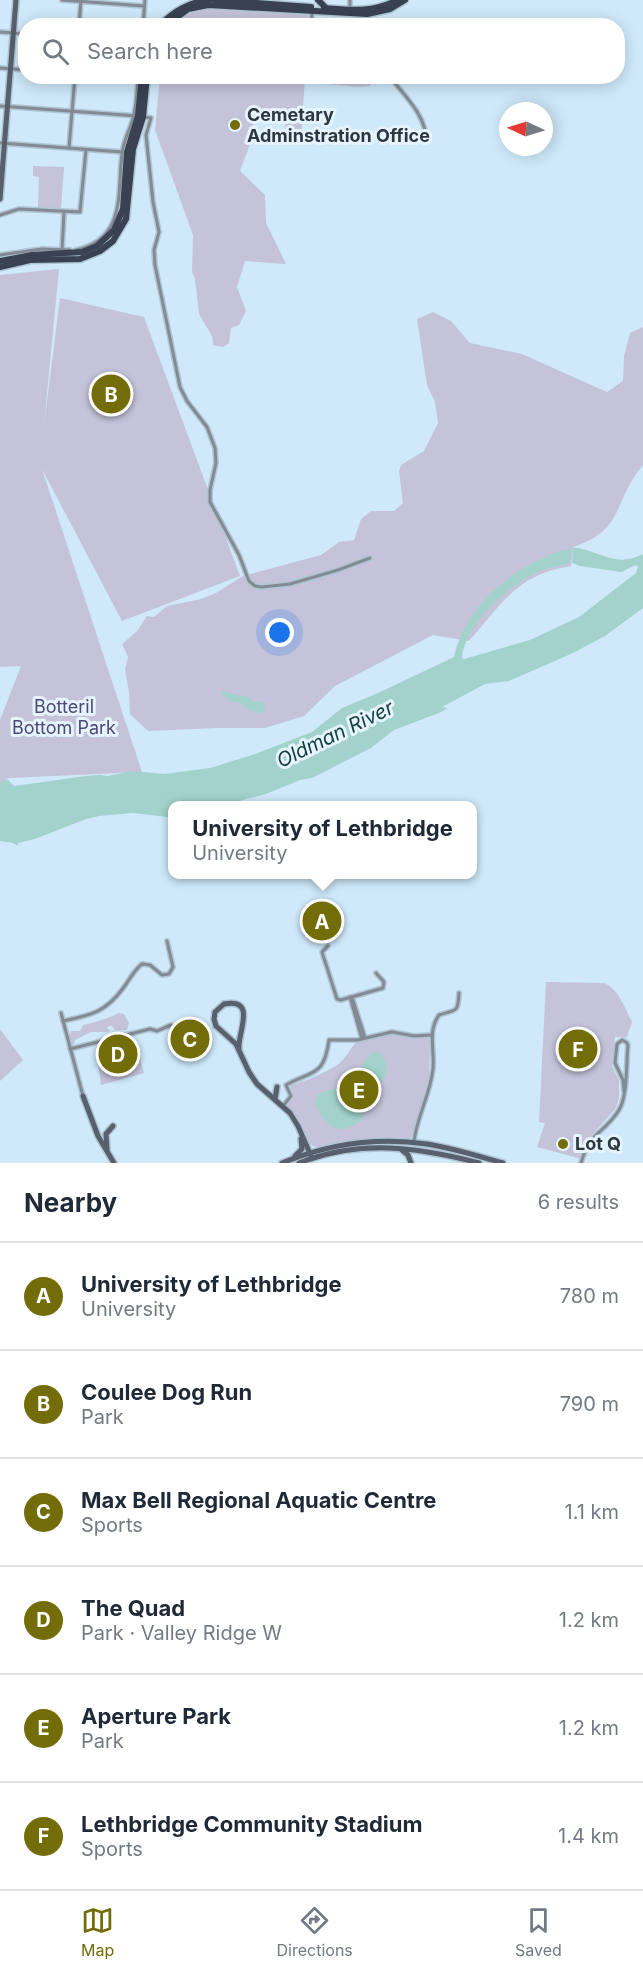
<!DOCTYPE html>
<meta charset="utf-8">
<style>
:root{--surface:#fff;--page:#f6f6f7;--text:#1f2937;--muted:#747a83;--line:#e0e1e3;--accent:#726c09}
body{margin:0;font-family:Inter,sans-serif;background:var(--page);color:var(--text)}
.compass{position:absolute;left:499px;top:102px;width:54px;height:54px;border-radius:50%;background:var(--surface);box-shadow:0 3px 15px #0003;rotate:274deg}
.you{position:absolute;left:280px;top:633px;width:21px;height:21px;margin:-15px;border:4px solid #fff;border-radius:50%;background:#1a73e8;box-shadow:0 0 0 9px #1a73e833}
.badge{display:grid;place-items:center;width:39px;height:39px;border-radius:50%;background:var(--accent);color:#fff;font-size:20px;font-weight:700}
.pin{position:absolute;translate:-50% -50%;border:3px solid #fff;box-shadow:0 2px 6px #0006}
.popup{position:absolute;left:168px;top:801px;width:309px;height:78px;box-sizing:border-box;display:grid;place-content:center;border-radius:12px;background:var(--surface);filter:drop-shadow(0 2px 4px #0005);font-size:20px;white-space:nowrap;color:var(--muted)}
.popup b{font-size:22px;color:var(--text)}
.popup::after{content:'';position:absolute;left:50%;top:100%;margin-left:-12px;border:12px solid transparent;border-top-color:var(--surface)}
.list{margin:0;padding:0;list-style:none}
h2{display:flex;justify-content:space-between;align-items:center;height:78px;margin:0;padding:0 24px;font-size:26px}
h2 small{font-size:20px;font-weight:400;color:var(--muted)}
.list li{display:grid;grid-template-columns:39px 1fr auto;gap:18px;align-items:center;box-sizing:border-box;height:108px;padding:0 24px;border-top:2px solid var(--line)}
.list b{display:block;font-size:22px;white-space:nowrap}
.list p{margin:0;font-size:20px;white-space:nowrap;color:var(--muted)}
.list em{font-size:20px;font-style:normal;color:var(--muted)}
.icon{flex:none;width:33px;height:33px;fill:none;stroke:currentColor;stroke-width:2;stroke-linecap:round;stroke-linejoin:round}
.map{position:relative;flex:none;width:643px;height:1163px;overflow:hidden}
.search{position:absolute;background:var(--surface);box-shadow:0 3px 15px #0003;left:18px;right:18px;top:18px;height:66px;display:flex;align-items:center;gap:15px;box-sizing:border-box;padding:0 21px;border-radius:24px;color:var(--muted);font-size:22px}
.sheet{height:726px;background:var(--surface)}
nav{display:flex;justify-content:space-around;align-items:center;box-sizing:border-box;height:84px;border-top:2px solid var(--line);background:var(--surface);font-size:16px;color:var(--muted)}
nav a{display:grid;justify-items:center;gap:3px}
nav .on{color:var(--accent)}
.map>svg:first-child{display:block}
.green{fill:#c4c3da}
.water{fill:#a2d2cb}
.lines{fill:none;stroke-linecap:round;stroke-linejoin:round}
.street-casing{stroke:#afc5d4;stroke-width:6}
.secondary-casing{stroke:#afc5d4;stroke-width:8}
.primary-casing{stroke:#afc5d4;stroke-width:9}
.street{stroke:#848a94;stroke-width:3}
.secondary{stroke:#585f6d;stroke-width:5}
.primary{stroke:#394152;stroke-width:6}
.poi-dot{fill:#726c09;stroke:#e5f4fe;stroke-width:2}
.labels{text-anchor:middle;stroke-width:6;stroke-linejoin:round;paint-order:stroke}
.poi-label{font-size:18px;font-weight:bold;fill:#2d373e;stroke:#e5f4fe;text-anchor:start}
.park-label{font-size:18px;fill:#4e4779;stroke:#e5f4fe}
.water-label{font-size:20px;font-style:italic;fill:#133f39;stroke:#e5f4fe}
</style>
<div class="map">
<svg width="643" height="1163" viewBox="0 0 643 1163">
<rect width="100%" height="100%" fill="#cfe9fa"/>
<!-- green -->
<g class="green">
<polygon points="209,8 308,15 307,25 170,26 187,14"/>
<polygon points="160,77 305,77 301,139 286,137 285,117 259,114 250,130 249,147 240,171 265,195 266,223 286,264 245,261 237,287 246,311 239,325 231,328 229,343 223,347 213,345 212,336 199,314 195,279 192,272 193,235 155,130"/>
<polygon points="322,77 367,77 371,86 356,87 318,83 318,78"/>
<polygon points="33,166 64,167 61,209 38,207 39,177 33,176"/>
<polygon points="59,269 44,425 60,298 144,317 240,576 122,621 42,469 142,772 9,778 0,784 0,720 21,666 0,667 0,275"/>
<path d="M 433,312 L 451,321 L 470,343 L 522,354 L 607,392 L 623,381 L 624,356 L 630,333 L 643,327 L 643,465 C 612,501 626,530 573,547 L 571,566 C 517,574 502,604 469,641 L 433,635 L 335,686 L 304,716 L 265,728 L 217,728 L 148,731 L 130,714 L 129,692 L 125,669 L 128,657 L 122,644 L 137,631 L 147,616 L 154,617 L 167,606 L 201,599 L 216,593 L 243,576 L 321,555 L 339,542 L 354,540 L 361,519 L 371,511 L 394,511 L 403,503 L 399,471 L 401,465 L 424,451 L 438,423 L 435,402 L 427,385 L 417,319 Z"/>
<path d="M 546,982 L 604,983 C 619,989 625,1009 632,1022 L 627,1037 L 615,1037 L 612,1066 L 619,1080 L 619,1098 L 616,1108 L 591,1136 L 593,1137 L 582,1159 L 537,1147 L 545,1123 L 539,1122 Z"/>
<path d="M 119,1013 L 124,1014 L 129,1023 L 127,1030 L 115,1030 L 112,1026 L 109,1026 L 107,1028 L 110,1031 L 108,1032 L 91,1032 L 75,1040 L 74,1044 L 71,1045 L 69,1039 L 71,1031 L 80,1031 L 83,1025 C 96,1022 107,1019 119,1013 Z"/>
<polygon points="0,1029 23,1060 0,1081"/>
<path d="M 389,1033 L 427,1037 L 430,1041 L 429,1078 L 411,1138 C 398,1143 358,1140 341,1143 C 333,1144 321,1149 313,1146 C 309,1144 292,1114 287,1108 L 289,1102 L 294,1096 L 290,1085 C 300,1084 332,1070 341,1062 C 347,1056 351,1048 356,1042 Z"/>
<polygon points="133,1034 144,1073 101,1085 96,1046"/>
</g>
<!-- water -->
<g class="water">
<path d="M 572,548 L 570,563 C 559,567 548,567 538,572 C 508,585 465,624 462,658 L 464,659 L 530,640 L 579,617 L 636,573 L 638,567 L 636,565 L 621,572 L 580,566 L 572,563 L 573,548 C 580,547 585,550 592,552 C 613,559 622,564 643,554 L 643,608 L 605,636 L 573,653 L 509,681 L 485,684 L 442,707 L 448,708 L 439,713 L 394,730 L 371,748 L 312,778 L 300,780 L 266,794 L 224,805 L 172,806 L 172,816 L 167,817 L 133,813 L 99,816 L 86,819 L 35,839 L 18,843 L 18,846 L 13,843 L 0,841 L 0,783 L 4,780 L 8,780 L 14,786 L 86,776 L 100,775 L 108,776 L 132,771 L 164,774 L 210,768 L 255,754 L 312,732 L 342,708 L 378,693 L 454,657 C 466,603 519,561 572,548 Z"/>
<path d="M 222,691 L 241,696 L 247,696 C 254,704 252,700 261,702 L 265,705 L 265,711 L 261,713 L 251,711 L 240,703 L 233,702 L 222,695 Z"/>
<path d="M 374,1052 L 381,1053 C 398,1082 373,1083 358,1095 L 357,1103 L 364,1113 L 362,1120 C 337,1138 328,1128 315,1104 L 317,1095 C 329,1088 342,1089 353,1079 C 361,1071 364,1058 374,1052 Z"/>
</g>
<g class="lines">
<!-- street casing -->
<g class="street-casing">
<g id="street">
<polyline points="62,0 144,6"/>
<polyline points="350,5 350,0"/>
<polyline points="79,26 81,0"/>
<polyline points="143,26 145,0"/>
<polyline points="311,26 312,12"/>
<polyline points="0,32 26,34"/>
<polyline points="0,68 26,70"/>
<polyline points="105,76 138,79"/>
<path d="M 389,76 C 404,95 427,116 426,141"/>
<polyline points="0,106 138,116"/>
<polyline points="144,117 151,118 146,135 153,202 159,232 154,250 155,265 180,387 187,401 207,427 215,448 216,463 210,490 210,502 239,555 249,581 255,586 262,587 290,584 338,570 370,558"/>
<polyline points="0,143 122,152"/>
<polyline points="69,148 75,76"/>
<polyline points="0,215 19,209 80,212 86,150"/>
<polyline points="62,250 64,213"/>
<path d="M 76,250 C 127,239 117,192 122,154 C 123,141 130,130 133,118 C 137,105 137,90 138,76"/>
<polyline points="0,255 42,249 70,250"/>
<polyline points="328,946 322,952 337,999 341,1000 383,988 384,982 376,973"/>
<polyline points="350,997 362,1039"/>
<polyline points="352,997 365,1038"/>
<polyline points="61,1013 83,1096"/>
<path d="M 63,1021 C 92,1015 106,1012 124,987 C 130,979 134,970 142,964 L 150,965 L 162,975 L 169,974 L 173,967 L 167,941"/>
<polyline points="70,1049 150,1029 157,1031 171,1025"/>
<path d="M 283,1106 L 291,1096 L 286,1085 C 313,1070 324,1077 329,1040 L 357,1040 L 392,1032 L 414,1036 L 432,1035"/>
<path d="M 414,1141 C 417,1116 430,1095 433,1069 C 435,1050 427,1032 439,1015 C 456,1009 458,1014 459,993"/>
<path d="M 581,1163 C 590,1131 604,1134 619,1110 C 628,1095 626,1063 628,1045 L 626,1042 L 622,1040 L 617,1044 L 615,1063 L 623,1080 L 624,1091"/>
</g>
</g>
<!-- secondary casing -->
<g class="secondary-casing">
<g id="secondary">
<polyline points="0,199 16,0"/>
<path d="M 239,1049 C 237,1034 258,997 224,1004 L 215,1012 L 214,1019 L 216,1026 L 236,1044 L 249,1072 L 257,1084 L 290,1113 L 298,1126 L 312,1158"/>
<polyline points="83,1096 98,1136 114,1163"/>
<polyline points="275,1099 277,1087"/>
<polyline points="107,1149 106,1134 113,1126"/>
<polyline points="402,1150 408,1155 411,1163"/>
<polyline points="295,1156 302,1149 301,1139"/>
<path d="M 282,1163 C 328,1144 378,1137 427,1144 C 452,1148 478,1156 503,1163"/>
<path d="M 299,1163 C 360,1139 418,1147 479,1163"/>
</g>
</g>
<!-- primary casing -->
<g class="primary-casing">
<g id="primary">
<polyline points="215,0 311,7"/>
<polyline points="318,0 326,8"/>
<path d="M 324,8 C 350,10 374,13 397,0"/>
<path d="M 159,26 C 174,11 189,2 210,0"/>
<polyline points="165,26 188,9 208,5 367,14 390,9 405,0"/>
<polyline points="0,261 32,255 82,252 97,246 114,230 123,209 127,152 138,116 142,76"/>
<polyline points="0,267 30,260 80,259 100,251 113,241 126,219 133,149 143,117 147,76"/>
</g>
</g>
<!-- street -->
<use href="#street" class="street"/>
<!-- secondary -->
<use href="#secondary" class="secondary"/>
<!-- primary -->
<use href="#primary" class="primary"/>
</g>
<!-- markers -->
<g class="poi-dot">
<circle cx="235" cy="125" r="6"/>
<circle cx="563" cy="1144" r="6"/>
</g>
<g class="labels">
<!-- poi labels -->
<g class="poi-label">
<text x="247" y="121">Cemetary<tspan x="247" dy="21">Adminstration Office</tspan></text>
<text x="575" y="1150">Lot Q</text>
</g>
<!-- park labels -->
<g class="park-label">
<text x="64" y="713">Botteril<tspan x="64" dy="21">Bottom Park</tspan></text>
</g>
<!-- water labels -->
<g class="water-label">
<text transform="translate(335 734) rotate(-26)" y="7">Oldman River</text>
</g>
</g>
</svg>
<svg class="compass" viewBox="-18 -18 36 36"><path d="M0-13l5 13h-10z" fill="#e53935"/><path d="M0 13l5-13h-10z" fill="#747a83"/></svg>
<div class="you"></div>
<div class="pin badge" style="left:322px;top:921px">A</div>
<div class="popup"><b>University of Lethbridge</b>University</div>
<div class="pin badge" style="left:111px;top:394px">B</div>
<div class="pin badge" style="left:190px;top:1039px">C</div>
<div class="pin badge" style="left:118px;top:1054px">D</div>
<div class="pin badge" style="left:359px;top:1090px">E</div>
<div class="pin badge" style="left:578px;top:1049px">F</div>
<div class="search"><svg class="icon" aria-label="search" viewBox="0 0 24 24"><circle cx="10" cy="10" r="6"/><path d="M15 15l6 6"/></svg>Search here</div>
</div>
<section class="sheet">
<h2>Nearby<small>6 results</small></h2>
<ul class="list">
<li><span class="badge">A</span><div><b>University of Lethbridge</b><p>University</p></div><em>780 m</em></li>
<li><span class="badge">B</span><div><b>Coulee Dog Run</b><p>Park</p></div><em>790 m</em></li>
<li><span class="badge">C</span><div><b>Max Bell Regional Aquatic Centre</b><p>Sports</p></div><em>1.1 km</em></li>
<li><span class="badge">D</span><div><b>The Quad</b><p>Park · Valley Ridge W</p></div><em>1.2 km</em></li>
<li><span class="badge">E</span><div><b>Aperture Park</b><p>Park</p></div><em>1.2 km</em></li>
<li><span class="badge">F</span><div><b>Lethbridge Community Stadium</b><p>Sports</p></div><em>1.4 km</em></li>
</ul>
</section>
<nav>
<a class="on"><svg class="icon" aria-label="map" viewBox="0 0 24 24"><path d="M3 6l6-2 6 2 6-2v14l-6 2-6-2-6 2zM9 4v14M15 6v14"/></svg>Map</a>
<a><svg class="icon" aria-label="directions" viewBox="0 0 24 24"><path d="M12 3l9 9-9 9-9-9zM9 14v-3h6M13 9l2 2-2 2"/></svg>Directions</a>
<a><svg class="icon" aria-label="saved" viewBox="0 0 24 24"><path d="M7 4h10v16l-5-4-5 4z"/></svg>Saved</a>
</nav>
